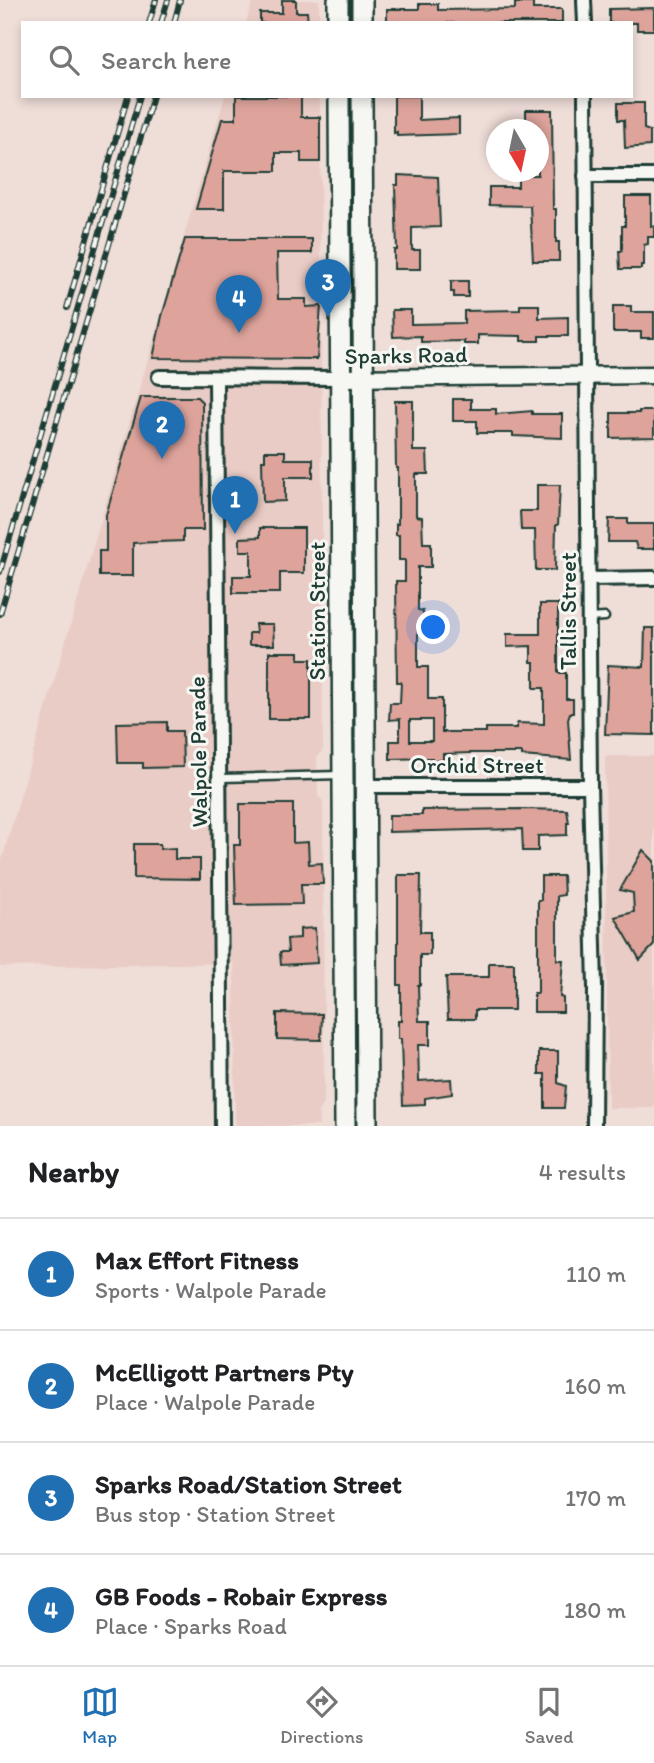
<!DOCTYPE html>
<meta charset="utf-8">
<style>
:root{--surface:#fff;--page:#f6f6f6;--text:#202124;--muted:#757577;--line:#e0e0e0;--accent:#1f6fb2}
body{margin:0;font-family:Itim,sans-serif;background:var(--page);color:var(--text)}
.compass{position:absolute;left:486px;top:119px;width:63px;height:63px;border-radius:50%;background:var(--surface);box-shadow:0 4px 10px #0003;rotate:171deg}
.you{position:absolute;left:434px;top:628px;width:24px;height:24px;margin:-18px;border:5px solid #fff;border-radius:50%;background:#1a73e8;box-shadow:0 0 0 10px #1a73e833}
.badge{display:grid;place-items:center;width:46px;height:46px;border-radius:50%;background:var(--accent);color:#fff;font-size:23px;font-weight:700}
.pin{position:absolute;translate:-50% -58px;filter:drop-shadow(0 2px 4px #0008)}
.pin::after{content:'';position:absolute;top:37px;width:24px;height:21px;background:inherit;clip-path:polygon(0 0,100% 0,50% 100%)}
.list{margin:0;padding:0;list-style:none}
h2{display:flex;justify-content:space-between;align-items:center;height:91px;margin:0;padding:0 28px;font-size:30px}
h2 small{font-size:23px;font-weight:400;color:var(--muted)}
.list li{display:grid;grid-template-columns:46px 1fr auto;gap:21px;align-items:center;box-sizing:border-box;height:112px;padding:0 28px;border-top:2px solid var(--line)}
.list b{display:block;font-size:26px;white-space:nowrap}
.list p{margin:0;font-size:23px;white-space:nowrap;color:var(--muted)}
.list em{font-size:23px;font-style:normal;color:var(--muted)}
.icon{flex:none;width:38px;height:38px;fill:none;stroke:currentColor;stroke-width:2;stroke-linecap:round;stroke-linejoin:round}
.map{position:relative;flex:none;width:654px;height:1126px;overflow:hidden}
.search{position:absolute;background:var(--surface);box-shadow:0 4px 10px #0003;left:21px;right:21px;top:21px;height:77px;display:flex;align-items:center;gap:18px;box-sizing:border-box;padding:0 24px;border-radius:0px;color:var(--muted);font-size:26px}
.sheet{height:539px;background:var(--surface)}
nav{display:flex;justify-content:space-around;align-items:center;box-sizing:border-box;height:98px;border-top:2px solid var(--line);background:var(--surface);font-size:19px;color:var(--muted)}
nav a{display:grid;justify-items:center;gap:4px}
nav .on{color:var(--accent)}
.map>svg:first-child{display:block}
.built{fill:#eaccc6}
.building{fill:#dea49c;stroke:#1f3d34;stroke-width:2;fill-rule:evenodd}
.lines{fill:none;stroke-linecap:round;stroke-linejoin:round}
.service-casing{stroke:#1f3d34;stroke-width:11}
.minor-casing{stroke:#1f3d34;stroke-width:18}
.tertiary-casing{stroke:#1f3d34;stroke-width:21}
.secondary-casing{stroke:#1f3d34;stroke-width:24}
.service{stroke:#f6f6f2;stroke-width:6}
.minor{stroke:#f6f6f2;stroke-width:12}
.tertiary{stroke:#f6f6f2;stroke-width:16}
.secondary{stroke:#f6f6f2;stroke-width:19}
.rail-casing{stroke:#1f3d34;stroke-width:6}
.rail{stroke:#f6f6f2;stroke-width:3.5;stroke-dasharray:10;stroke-linecap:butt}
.labels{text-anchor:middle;stroke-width:6;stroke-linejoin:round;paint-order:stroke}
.street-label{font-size:23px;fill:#1f3d34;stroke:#f6f6f2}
</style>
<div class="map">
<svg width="654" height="1126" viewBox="0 0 654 1126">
<rect width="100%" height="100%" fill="#efddd8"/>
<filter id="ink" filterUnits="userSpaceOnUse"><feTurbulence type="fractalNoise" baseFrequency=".0143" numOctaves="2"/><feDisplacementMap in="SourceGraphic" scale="14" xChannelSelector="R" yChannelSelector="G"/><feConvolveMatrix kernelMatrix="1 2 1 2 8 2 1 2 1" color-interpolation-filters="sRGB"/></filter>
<g filter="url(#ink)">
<!-- built -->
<g class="built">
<polygon points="253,0 319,0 319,23 246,23"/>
<polygon points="225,96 320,96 323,750 317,757 318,796 323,801 324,1101 318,1112 319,1126 235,1126 234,963 0,967 0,866"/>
<polygon points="605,756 654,756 654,1108 608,1108"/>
</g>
<!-- building -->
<g class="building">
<polygon points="282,0 296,0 296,12 307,12 308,23 260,23 260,13 282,13"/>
<polygon points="515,3 533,3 533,9 562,9 562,23 387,23 387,9 419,9 419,4 438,4 438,10 515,9"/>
<polygon points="654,8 654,30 637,30 637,23 609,23 609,9"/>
<polygon points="236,96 301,96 301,117 320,117 320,162 301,162 301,153 276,153 276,171 224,171 224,209 196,209 222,119 236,119"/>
<polygon points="394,96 419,96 419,120 459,118 459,134 397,136 397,132 394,133"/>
<polygon points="618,103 644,103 644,129 650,131 650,146 625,148 624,120 618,120"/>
<polygon points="526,110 552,110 553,209 556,209 556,242 559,242 559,261 533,261 530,206 489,205 489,187 518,187 518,175 538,175 538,129 526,129"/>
<polygon points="398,175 438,177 440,227 412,228 412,250 420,250 420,269 394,269 394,250 397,250 395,185 398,185"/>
<polygon points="625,196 651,196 651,226 654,226 654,237 648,237 648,244 644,245 644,265 641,265 641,269 620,269 619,251 622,251 622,226 625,226"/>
<polygon points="185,239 312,239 312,253 277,253 278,299 306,299 306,307 321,306 317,359 153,358 162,316"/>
<polygon points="451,281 468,281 468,297 454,297 454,292 451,292"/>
<polygon points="520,305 539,305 539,318 568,317 568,336 539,336 539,341 521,341 521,336 478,335 478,344 464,344 464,341 421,342 421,336 393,337 392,310 411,310 411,324 464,323 464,311 520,310"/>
<polygon points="613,306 631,306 631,312 654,312 654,338 641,338 641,332 613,332"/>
<polygon points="141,397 197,397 202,402 203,530 183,530 183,541 133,543 133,576 99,576 99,551 106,551 106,515"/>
<polygon points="453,399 471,399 471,409 496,409 496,414 532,411 532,414 562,414 562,438 513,436 513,433 477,433 477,421 453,421"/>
<path d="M 395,401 L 413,401 L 413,451 L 427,451 L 428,474 L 416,474 L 416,516 L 422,517 L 423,543 L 431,543 L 431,567 L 418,567 L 418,610 L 423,611 L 423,625 L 420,626 L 418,629 L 418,667 L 428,667 L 428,699 L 442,699 L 442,732 L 486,732 L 486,728 L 517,728 L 517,723 L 544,724 L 544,688 L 534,688 L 534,662 L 531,662 L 531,646 L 507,647 L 507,634 L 540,634 L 540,604 L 558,604 L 558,673 L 566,673 L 566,699 L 573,699 L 573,713 L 570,713 L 568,719 L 571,760 L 522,756 L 522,753 L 471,753 L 443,754 L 443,760 L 432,760 L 432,758 L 390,759 L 390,741 L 400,741 L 400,719 L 389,720 L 390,703 L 400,703 L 401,682 L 397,682 L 396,581 L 405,581 L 405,560 L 399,560 L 399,535 L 396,535 L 396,524 L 398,524 L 398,468 L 396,468 ZM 410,720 L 432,720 L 432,741 L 410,741 Z"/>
<polygon points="639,411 654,411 654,437 611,438 611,413 639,413"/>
<polygon points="265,451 285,451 285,459 313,459 313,477 285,477 285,501 263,502 262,460 265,460"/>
<polygon points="537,485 560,485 558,525 556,525 555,570 536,570 535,530 521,530 520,511 537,511"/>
<polygon points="609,519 628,519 628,524 654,524 654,549 637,549 635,542 608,542"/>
<polygon points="260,528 304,528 304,573 280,573 280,593 233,593 233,576 251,576 251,551 240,551 240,538 260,537"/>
<polygon points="255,624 273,624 274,645 249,645 249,633 256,633"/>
<polygon points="645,628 654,628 654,735 605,734 608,665 644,667"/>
<polygon points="269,652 299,652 299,659 311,659 311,719 269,719"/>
<polygon points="167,722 167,731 182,731 183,767 143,768 143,763 118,763 117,723"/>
<polygon points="240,804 293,804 293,843 308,842 309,864 322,863 323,884 301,884 302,904 236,905 234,845 240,845"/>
<polygon points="522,809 567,810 569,823 567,823 567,835 538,836 538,851 523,851 522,829 389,832 389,815 422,815 422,810"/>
<polygon points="134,844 160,844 160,849 175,848 175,859 200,859 200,879 134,878"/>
<polygon points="643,850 654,861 654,945 640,960 615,917 634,912 633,893 620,890"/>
<polygon points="398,875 421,875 420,932 430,932 430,955 420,955 420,985 418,985 419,1021 430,1021 430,1045 418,1045 419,1081 451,1079 452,1094 425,1098 425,1104 403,1105 401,1039 398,1039 398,1021 401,1021 401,985 398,985"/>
<polygon points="541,876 563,876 564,895 557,896 557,960 563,960 560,997 563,998 563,1012 534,1012 534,993 538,993 538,900 541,900"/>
<polygon points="315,928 317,963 281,965 280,952 288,952 287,939 300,938 300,929"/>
<polygon points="489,963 514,963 514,1010 475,1010 475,1019 448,1019 446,977 489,977"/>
<polygon points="277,1013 322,1014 321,1040 277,1039"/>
<polygon points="539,1051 558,1051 558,1083 566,1086 564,1108 545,1108 545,1074 539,1074"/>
</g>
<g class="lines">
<!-- service casing -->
<g class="service-casing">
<g id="service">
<polyline points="589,618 605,617"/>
<polyline points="221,778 341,775"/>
</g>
</g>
<!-- minor casing -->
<g class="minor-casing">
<g id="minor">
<polyline points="584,0 585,23"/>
<polyline points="585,96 590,786 595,987 594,1126"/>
<polyline points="585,176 654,176"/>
<polyline points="159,377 341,378"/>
<polyline points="216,378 222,1126"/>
<polyline points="589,579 654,578"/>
<polyline points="365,786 590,786"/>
</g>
</g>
<!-- tertiary casing -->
<g class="tertiary-casing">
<polyline id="tertiary" points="341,378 654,375"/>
</g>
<!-- secondary casing -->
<g class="secondary-casing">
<g id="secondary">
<polyline points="338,0 338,23"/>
<polyline points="362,0 362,23"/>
<polyline points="339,96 345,1126"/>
<polyline points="362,96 367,1126"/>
</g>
</g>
<!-- service -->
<use href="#service" class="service"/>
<!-- minor -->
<use href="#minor" class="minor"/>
<!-- tertiary -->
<use href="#tertiary" class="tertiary"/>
<!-- secondary -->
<use href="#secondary" class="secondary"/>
<!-- rail casing -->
<g class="rail-casing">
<g id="rail">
<polyline points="149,23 156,0"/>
<polyline points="161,23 168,0"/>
<polyline points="174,23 180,0"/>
<polyline points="67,308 128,96"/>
<polyline points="0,572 140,96"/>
<polyline points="0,614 153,96"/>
</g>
</g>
<!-- rail -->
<use href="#rail" class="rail"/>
</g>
</g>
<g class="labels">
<!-- street labels -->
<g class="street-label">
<text transform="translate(406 355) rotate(-1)" y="8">Sparks Road</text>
<text transform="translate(317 611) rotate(-90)" y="8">Station Street</text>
<text transform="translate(568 611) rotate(-90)" y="8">Tallis Street</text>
<text transform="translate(198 752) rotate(-91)" y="8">Walpole Parade</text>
<text x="477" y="773">Orchid Street</text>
</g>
</g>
</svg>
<svg class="compass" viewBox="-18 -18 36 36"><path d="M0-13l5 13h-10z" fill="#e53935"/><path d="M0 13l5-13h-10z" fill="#757577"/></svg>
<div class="you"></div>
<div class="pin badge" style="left:235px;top:534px">1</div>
<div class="pin badge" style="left:162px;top:459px">2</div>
<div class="pin badge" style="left:328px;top:317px">3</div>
<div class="pin badge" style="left:239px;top:333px">4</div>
<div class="search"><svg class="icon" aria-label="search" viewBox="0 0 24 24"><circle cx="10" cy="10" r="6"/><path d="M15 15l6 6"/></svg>Search here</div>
</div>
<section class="sheet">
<h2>Nearby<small>4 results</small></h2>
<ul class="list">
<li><span class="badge">1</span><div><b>Max Effort Fitness</b><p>Sports · Walpole Parade</p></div><em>110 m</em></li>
<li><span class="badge">2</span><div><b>McElligott Partners Pty</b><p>Place · Walpole Parade</p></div><em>160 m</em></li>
<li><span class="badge">3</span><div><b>Sparks Road/Station Street</b><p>Bus stop · Station Street</p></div><em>170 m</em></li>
<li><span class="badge">4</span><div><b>GB Foods - Robair Express</b><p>Place · Sparks Road</p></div><em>180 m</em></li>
</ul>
</section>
<nav>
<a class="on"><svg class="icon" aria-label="map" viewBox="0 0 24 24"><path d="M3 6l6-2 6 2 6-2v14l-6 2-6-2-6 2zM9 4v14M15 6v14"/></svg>Map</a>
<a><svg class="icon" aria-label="directions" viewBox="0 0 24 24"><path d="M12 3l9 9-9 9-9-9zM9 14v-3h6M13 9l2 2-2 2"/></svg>Directions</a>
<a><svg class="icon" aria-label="saved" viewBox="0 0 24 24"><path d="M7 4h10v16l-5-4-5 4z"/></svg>Saved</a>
</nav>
